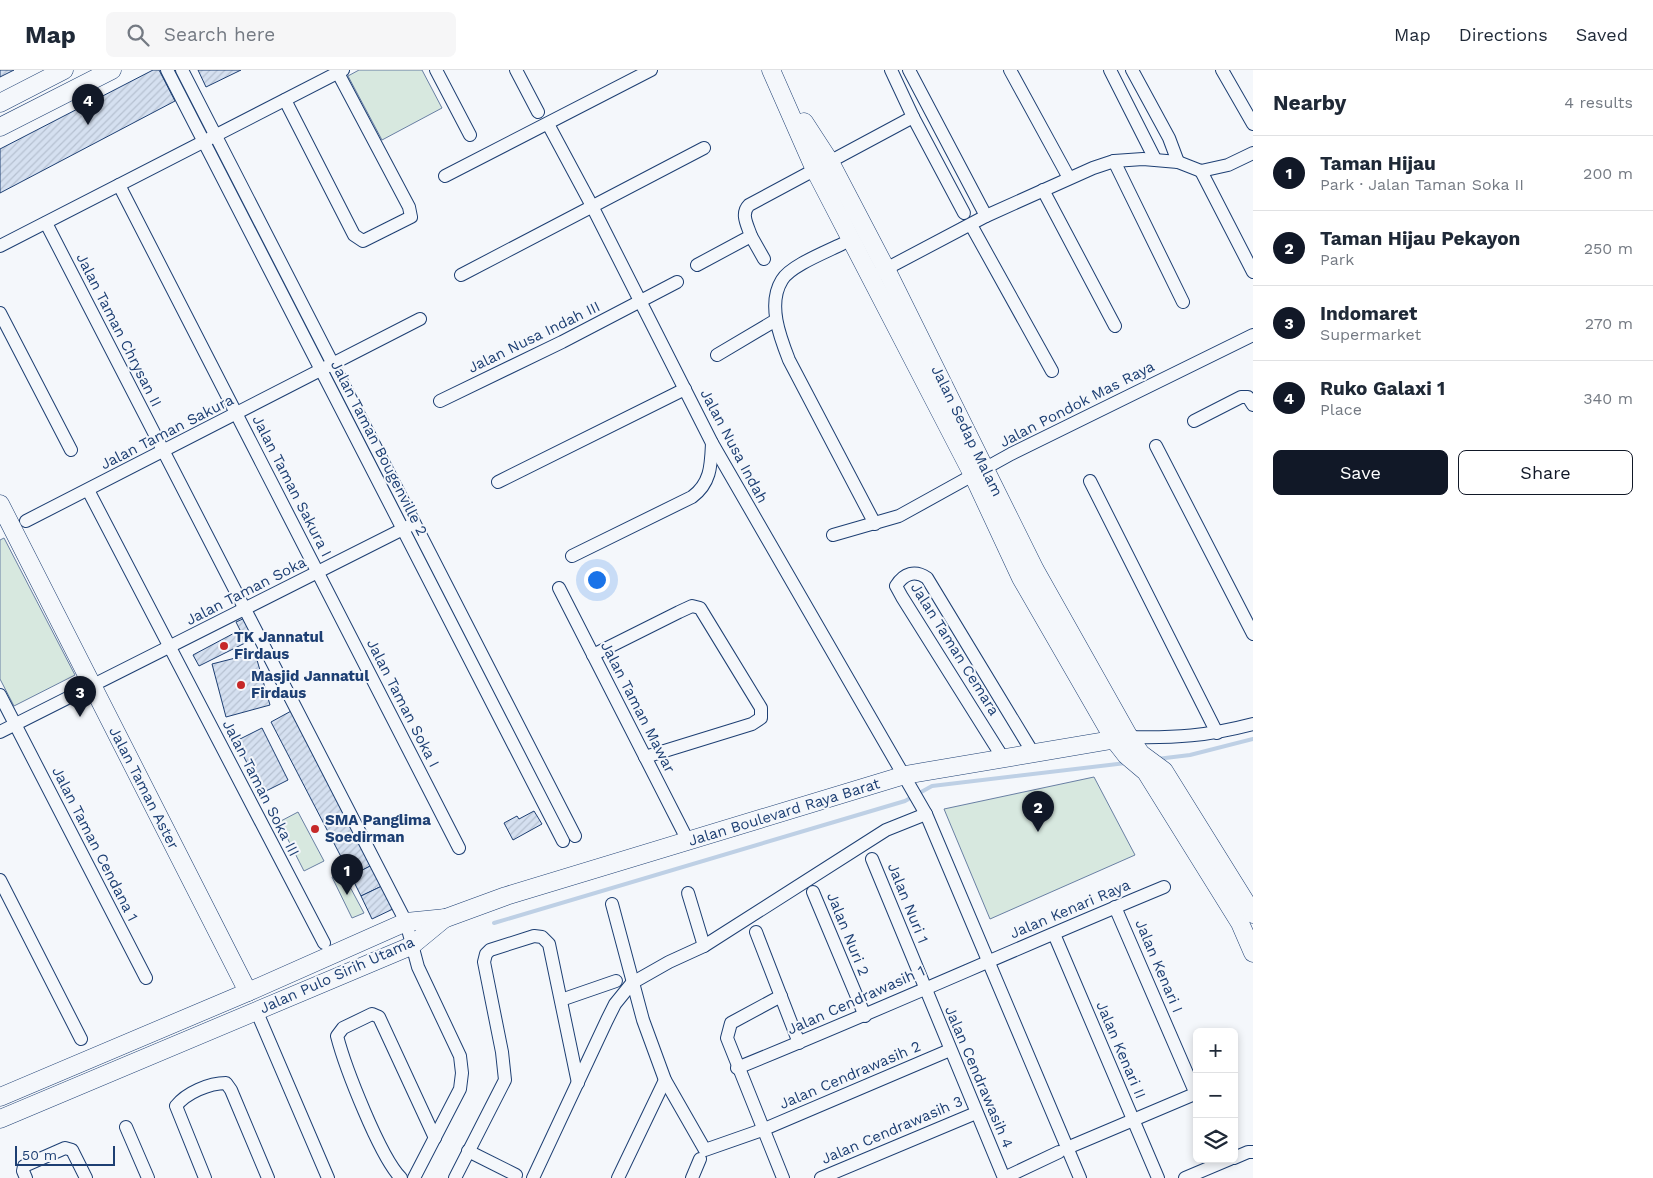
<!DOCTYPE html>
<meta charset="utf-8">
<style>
:root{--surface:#fff;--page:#f6f6f7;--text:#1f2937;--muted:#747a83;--line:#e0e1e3;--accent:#111827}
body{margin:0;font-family:"Work Sans",sans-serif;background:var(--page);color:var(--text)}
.controls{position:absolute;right:15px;bottom:15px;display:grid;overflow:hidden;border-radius:8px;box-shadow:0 2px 8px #0003}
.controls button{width:45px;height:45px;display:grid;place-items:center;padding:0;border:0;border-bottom:1px solid var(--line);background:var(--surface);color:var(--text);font:25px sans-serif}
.scale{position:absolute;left:15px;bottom:12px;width:100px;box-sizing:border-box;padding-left:5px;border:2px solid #1d3f73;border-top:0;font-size:14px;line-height:18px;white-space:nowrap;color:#1d3f73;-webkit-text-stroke:4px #f4f7fb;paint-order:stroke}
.you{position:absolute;left:596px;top:509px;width:18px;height:18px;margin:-12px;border:4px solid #fff;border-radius:50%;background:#1a73e8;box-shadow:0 0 0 8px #1a73e833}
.badge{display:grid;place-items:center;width:32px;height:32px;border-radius:50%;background:var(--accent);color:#fff;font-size:16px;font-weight:700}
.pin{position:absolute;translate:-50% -41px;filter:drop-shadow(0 1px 2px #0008)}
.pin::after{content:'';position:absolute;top:26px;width:18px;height:15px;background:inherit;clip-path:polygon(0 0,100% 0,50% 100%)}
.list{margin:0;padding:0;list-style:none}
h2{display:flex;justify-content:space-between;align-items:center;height:65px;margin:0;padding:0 20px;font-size:21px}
h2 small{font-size:16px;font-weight:400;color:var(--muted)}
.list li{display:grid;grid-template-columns:32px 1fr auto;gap:15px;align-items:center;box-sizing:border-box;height:75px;padding:0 20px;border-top:1px solid var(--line)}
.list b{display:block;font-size:19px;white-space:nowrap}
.list p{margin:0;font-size:16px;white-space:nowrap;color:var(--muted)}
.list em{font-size:16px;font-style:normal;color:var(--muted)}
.actions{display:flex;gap:10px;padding:15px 20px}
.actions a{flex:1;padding:11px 0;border:1px solid var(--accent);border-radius:8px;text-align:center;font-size:18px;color:var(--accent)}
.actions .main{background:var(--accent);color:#fff}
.icon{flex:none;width:28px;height:28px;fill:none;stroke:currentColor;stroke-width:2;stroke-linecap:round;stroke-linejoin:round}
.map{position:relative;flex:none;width:1253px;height:1108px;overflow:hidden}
header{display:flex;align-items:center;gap:30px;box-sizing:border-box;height:70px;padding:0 25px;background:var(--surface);border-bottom:1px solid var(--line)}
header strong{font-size:24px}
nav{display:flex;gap:28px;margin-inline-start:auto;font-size:18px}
.search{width:350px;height:45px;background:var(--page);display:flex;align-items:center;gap:12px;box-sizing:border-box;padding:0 18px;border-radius:8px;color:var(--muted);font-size:19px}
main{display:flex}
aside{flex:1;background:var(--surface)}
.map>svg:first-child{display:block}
.green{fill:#d7e8df;stroke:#687fa3}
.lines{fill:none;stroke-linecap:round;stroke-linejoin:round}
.stream{stroke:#bed0e5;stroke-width:4}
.building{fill:url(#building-hatch);stroke:#1d3f73}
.street-casing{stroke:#1d3f73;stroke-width:14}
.secondary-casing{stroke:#1d3f73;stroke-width:19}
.street{stroke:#f4f7fb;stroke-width:12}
.secondary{stroke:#f4f7fb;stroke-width:18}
.poi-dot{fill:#c62828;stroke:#f4f7fb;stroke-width:2}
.labels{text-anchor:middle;stroke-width:4;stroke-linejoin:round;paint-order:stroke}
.street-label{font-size:15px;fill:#1d3f73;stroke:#f4f7fb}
.poi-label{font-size:15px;font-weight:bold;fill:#1d3f73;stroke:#f4f7fb;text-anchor:start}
</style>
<header>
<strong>Map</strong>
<div class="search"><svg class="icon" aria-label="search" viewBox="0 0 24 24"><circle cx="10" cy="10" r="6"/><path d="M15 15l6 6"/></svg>Search here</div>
<nav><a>Map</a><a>Directions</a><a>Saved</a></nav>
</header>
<main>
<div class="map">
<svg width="1253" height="1108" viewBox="0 0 1253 1108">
<defs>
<pattern id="building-hatch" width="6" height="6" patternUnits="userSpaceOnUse" patternTransform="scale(1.25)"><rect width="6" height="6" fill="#d5e0f0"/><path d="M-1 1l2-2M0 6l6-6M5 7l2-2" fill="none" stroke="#b6c1d1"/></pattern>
</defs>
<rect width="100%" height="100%" fill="#f4f7fb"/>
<!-- green -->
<g class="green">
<polygon points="359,0 422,0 442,38 382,70 348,6"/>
<polygon points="4,468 75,605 14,636 0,609 0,470"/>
<polygon points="1094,707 1135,785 990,849 944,739"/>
<polygon points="298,742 324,791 304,801 279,752"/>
<polygon points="342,802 364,843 352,848 332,807"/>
</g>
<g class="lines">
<!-- stream -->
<g class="stream">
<polyline points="1157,689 1190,685 1253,669"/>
<polyline points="494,853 905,731 932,716 1126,693"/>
</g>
</g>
<!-- building -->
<g class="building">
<polygon points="0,0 14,0 0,7"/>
<polygon points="153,0 159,0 175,31 0,123 0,79"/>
<polygon points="198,0 241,0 206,17"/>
<polygon points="245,548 255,568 199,596 193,585 240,560 236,552"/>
<polygon points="255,583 270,635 226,647 212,594"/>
<polygon points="293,640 374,794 351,806 271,652"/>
<polygon points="262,658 288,710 262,723 236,671"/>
<polygon points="534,741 542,754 513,770 504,753 517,746 519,749"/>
<polygon points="374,794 384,815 361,826 351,806"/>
<polygon points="384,815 395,838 372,849 361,826"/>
</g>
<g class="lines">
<!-- street casing -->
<g class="street-casing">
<g id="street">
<polyline points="167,0 563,771"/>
<polyline points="182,0 575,766"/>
<polyline points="436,0 470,65"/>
<polyline points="516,0 538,42"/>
<polyline points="909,0 986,146"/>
<polyline points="1010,0 1069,108"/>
<polyline points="1110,0 1155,89"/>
<polyline points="1132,0 1169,68 1178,92"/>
<polyline points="1222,0 1253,54"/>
<polyline points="285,30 354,165 363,171 411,147 409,137 338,3"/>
<polyline points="913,47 964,143"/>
<polyline points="548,54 592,136 712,373 926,744 1080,1108"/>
<polyline points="1114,91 1183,232"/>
<polyline points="1201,101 1253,202"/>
<polyline points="445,106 651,0"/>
<polyline points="119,115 459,778"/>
<polyline points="1043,120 1115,256"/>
<polyline points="46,153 406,852 418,897 460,986 462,1003 460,1019 414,1108"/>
<polyline points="971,155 1052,301"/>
<polyline points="751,166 764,189"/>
<path d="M 842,174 C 826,182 790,196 782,210 C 767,234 780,267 789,290 L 875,454"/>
<polyline points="0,176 343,0"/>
<path d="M 697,195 L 751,166 C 748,156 740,144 749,135 L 913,47 L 891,0"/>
<polyline points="880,202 986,146 1093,98 1114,91 1143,89 1178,92 1201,101 1228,95 1253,83"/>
<polyline points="461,205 704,78"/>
<polyline points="0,243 71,380"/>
<polyline points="717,285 776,250"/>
<polyline points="440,331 562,272 677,212"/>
<polyline points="1194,351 1241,327 1248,327 1253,335"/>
<polyline points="1156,376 1253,564"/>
<polyline points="1090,411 1217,663"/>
<polyline points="498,412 685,319"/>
<polyline points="88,420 324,873"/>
<polyline points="26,451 420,249"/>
<polyline points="833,465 899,446 1011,384 1253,265"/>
<path d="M 572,486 L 692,427 C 711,413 711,395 712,373"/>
<polyline points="559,518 688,771"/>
<polyline points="593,585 679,542 692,536 700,538 761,638 761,648 752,654 645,687"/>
<polyline points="0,625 146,908"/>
<polyline points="0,662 409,456"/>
<path d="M 1129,667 C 1176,668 1207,666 1253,654"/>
<path d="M 1003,688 L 902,527 L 896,516 C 904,503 915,500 927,508 L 1033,683"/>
<polyline points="872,789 1004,1108 1059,1082"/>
<polyline points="0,810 81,969"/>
<polyline points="813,822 865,946"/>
<polyline points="688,823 704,876"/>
<polyline points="612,834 643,950 665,1010 705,1080 762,1060 950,980"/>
<polyline points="1115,837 1196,1024"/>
<polyline points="756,862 799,973"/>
<polyline points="1054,864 1158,1108"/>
<polyline points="781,926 731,953 727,968 783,1108"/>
<polyline points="561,930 616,911"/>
<polyline points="256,940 328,1108"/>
<path d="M 737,998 C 880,940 1021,876 1164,817"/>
<polyline points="126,1057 148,1108"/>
<polyline points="1067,1078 1197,1023"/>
<polyline points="468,1081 516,1105"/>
<polyline points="1234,1088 1248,1082 1253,1082"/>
<polyline points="26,1108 23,1101 24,1096 65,1078 72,1080 86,1108"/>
<path d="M 205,1108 L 176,1036 C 186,1023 209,1013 226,1013 L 231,1020 L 268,1108"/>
<path d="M 401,1108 C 380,1087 345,997 337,966 L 343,958 L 372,944 L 379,947 L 435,1068"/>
<polyline points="455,1108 505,1010 502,982 484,892 486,884 490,880 534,866 542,867 549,874 578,1013"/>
<polyline points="533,1108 607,950 615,934 632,913 669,892 704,876 886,760 926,744"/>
<polyline points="618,1108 665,1010"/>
<polyline points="692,1108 700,1089"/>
<polyline points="821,1108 976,1043"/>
<polyline points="1185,1108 1230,1089"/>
</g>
</g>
<!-- secondary casing -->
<g class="secondary-casing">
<g id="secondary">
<polyline points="771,0 815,100 973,405 1021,508 1115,671 1126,685 1146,702 1240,853 1253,883"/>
<polyline points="0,33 64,0"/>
<polyline points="804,52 830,92 886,199 1035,500 1129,667 1141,684 1164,701 1253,844"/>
<polyline points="0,57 112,0"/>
<polyline points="0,434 248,922"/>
<polyline points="0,1027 248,922 406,852 446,848 506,826 905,705 1129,667"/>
<polyline points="0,1049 411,876 445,848"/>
</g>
</g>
<!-- street -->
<use href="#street" class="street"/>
<!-- secondary -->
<use href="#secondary" class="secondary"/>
</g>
<!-- markers -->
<g class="poi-dot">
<circle cx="224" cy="576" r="5"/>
<circle cx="241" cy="615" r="5"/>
<circle cx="315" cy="759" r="5"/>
</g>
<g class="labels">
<!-- street labels -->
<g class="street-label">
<text transform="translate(119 260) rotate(63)" y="5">Jalan Taman Chrysan II</text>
<text transform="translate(534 267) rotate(-26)" y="5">Jalan Nusa Indah III</text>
<text transform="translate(1077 334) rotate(-27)" y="5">Jalan Pondok Mas Raya</text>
<text transform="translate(967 361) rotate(64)" y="5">Jalan Sedap Malam</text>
<text transform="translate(167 362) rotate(-27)" y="5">Jalan Taman Sakura</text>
<text transform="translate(734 376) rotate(62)" y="5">Jalan Nusa Indah</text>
<text transform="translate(379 378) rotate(63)" y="5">Jalan Taman Bougenville 2</text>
<text transform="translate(292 416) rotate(63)" y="5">Jalan Taman Sakura I</text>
<text transform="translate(246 521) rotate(-27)" y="5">Jalan Taman Soka</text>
<text transform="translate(955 579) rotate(58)" y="5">Jalan Taman Cemara</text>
<text transform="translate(403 633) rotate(63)" y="5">Jalan Taman Soka I</text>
<text transform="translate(638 637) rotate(63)" y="5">Jalan Taman Mawar</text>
<text transform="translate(144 718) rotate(63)" y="5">Jalan Taman Aster</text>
<text transform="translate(261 718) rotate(63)" y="5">Jalan Taman Soka III</text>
<text transform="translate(784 742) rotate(-17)" y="5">Jalan Boulevard Raya Barat</text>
<text transform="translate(95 774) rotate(63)" y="5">Jalan Taman Cendana 1</text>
<text transform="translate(908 833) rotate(68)" y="5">Jalan Nuri 1</text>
<text transform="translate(1070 839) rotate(-23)" y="5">Jalan Kenari Raya</text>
<text transform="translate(848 864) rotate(68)" y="5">Jalan Nuri 2</text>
<text transform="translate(1159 896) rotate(67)" y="5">Jalan Kenari I</text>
<text transform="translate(337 905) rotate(-24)" y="5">Jalan Pulo Sirih Utama</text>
<text transform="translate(856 930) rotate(-24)" y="5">Jalan Cendrawasih 1</text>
<text transform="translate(1121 980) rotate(67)" y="5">Jalan Kenari II</text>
<text transform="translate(850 1005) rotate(-23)" y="5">Jalan Cendrawasih 2</text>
<text transform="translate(979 1007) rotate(67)" y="5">Jalan Cendrawasih 4</text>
<text transform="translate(892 1060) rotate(-23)" y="5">Jalan Cendrawasih 3</text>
</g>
<!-- poi labels -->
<g class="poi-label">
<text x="234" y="572">TK Jannatul<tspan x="234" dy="17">Firdaus</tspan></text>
<text x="251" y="611">Masjid Jannatul<tspan x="251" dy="17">Firdaus</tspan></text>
<text x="325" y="755">SMA Panglima<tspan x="325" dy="17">Soedirman</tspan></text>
</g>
</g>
</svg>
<div class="controls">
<button>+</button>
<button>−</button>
<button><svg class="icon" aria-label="layers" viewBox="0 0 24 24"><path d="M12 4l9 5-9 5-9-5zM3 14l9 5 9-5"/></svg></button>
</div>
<div class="scale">50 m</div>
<div class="you"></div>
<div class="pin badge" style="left:347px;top:825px">1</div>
<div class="pin badge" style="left:1038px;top:762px">2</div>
<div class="pin badge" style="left:80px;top:647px">3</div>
<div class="pin badge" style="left:88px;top:55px">4</div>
</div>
<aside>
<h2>Nearby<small>4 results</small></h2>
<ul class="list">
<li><span class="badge">1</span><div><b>Taman Hijau</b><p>Park · Jalan Taman Soka II</p></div><em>200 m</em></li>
<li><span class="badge">2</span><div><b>Taman Hijau Pekayon</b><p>Park</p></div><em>250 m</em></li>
<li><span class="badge">3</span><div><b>Indomaret</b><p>Supermarket</p></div><em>270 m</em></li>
<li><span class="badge">4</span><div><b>Ruko Galaxi 1</b><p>Place</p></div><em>340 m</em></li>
</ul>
<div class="actions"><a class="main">Save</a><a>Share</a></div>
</aside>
</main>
